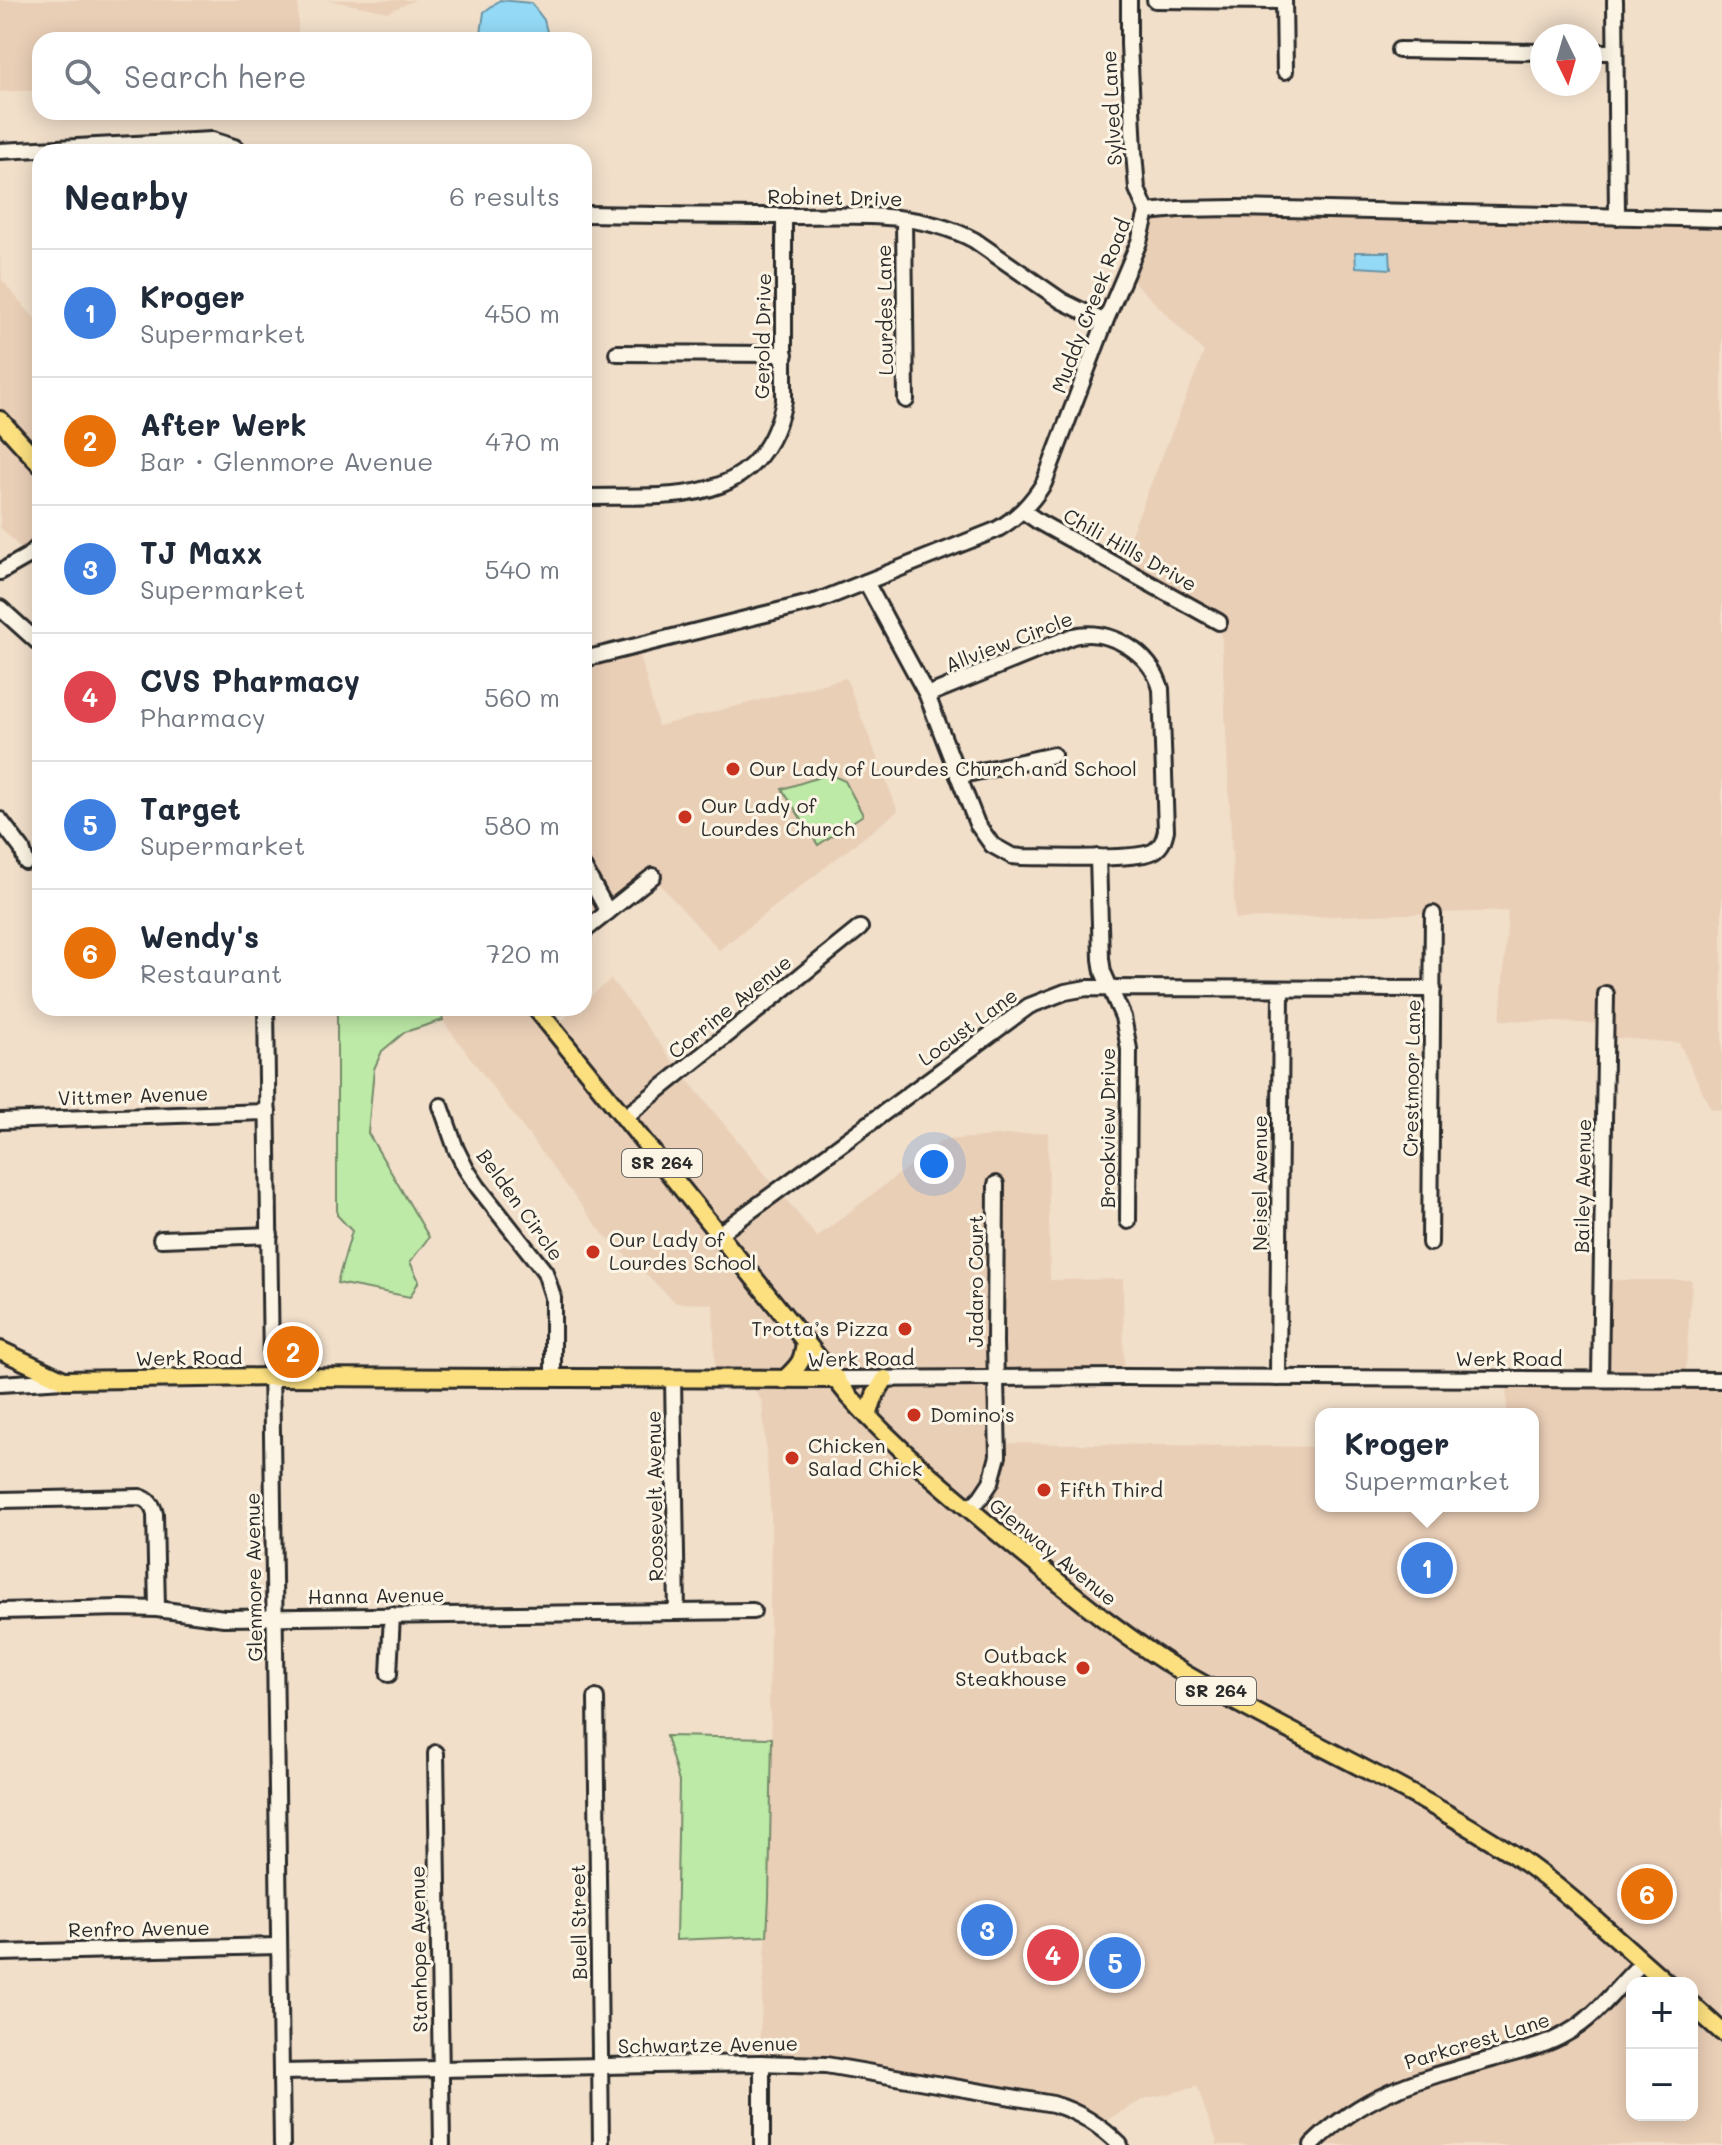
<!DOCTYPE html>
<meta charset="utf-8">
<style>
:root{--surface:#fff;--page:#f6f6f7;--text:#1f2937;--muted:#747a83;--line:#e0e1e3;--accent:#c8321e}
body{margin:0;font-family:Mali,sans-serif;background:var(--page);color:var(--text)}
.controls{position:absolute;right:24px;bottom:24px;display:grid;overflow:hidden;border-radius:16px;box-shadow:0 4px 20px #0003}
.controls button{width:72px;height:72px;display:grid;place-items:center;padding:0;border:0;border-bottom:2px solid var(--line);background:var(--surface);color:var(--text);font:40px sans-serif}
.compass{position:absolute;left:1530px;top:24px;width:72px;height:72px;border-radius:50%;background:var(--surface);box-shadow:0 4px 20px #0003;rotate:175deg}
.you{position:absolute;left:934px;top:1164px;width:28px;height:28px;margin:-20px;border:6px solid #fff;border-radius:50%;background:#1a73e8;box-shadow:0 0 0 12px #1a73e833}
.badge{display:grid;place-items:center;width:52px;height:52px;border-radius:50%;background:var(--accent);color:#fff;font-size:26px;font-weight:700}
.pin{position:absolute;translate:-50% -50%;border:4px solid #fff;box-shadow:0 2px 8px #0006}
.popup{position:absolute;left:1315px;top:1408px;width:224px;height:104px;box-sizing:border-box;display:grid;place-content:center;border-radius:16px;background:var(--surface);filter:drop-shadow(0 2px 6px #0005);font-size:26px;white-space:nowrap;color:var(--muted)}
.popup b{font-size:30px;color:var(--text)}
.popup::after{content:'';position:absolute;left:50%;top:100%;margin-left:-16px;border:16px solid transparent;border-top-color:var(--surface)}
.list{margin:0;padding:0;list-style:none}
h2{display:flex;justify-content:space-between;align-items:center;height:104px;margin:0;padding:0 32px;font-size:34px}
h2 small{font-size:26px;font-weight:400;color:var(--muted)}
.list li{display:grid;grid-template-columns:52px 1fr auto;gap:24px;align-items:center;box-sizing:border-box;height:128px;padding:0 32px;border-top:2px solid var(--line)}
.list b{display:block;font-size:30px;white-space:nowrap}
.list p{margin:0;font-size:26px;white-space:nowrap;color:var(--muted)}
.list em{font-size:26px;font-style:normal;color:var(--muted)}
.icon{flex:none;width:44px;height:44px;fill:none;stroke:currentColor;stroke-width:2;stroke-linecap:round;stroke-linejoin:round}
.map{position:relative;flex:none;width:1722px;height:2145px;overflow:hidden}
.search{position:absolute;background:var(--surface);box-shadow:0 4px 20px #0003;left:32px;top:32px;width:560px;height:88px;display:flex;align-items:center;gap:20px;box-sizing:border-box;padding:0 28px;border-radius:24px;color:var(--muted);font-size:30px}
.panel{position:absolute;background:var(--surface);box-shadow:0 4px 20px #0003;left:32px;top:144px;width:560px;height:872px;border-radius:24px}
.map>svg:first-child{display:block}
.built{fill:#eacfb7;fill-rule:evenodd}
.green{fill:#bdeaa7;stroke:#748a69;stroke-width:2}
.water{fill:#94daf6;stroke:#6a94a5;stroke-width:2}
.lines{fill:none;stroke-linecap:round;stroke-linejoin:round}
.minor-casing{stroke:#2b2b2b;stroke-width:20}
.major-casing{stroke:#2b2b2b;stroke-width:22}
.minor{stroke:#fcf5e5;stroke-width:14}
.major{stroke:#fce080;stroke-width:16}
.poi-dot{fill:#c8321e;stroke:#fcf5e5;stroke-width:3}
.labels{text-anchor:middle;stroke-width:6;stroke-linejoin:round;paint-order:stroke}
.shield{fill:#fcf5e5;stroke:#6a6863;stroke-width:2}
.shield-label{font-size:18px;font-weight:bold;fill:#2b2b2b}
.street-label{font-size:20px;fill:#2b2b2b;stroke:#fcf5e5}
.poi-label{font-size:20px;fill:#2b2b2b;stroke:#fcf5e5;text-anchor:start}
</style>
<div class="map">
<svg width="1722" height="2145" viewBox="0 0 1722 2145">
<rect width="100%" height="100%" fill="#f1dfca"/>
<filter id="ink" filterUnits="userSpaceOnUse"><feTurbulence type="fractalNoise" baseFrequency=".0125" numOctaves="2"/><feDisplacementMap in="SourceGraphic" scale="16" xChannelSelector="R" yChannelSelector="G"/><feConvolveMatrix kernelMatrix="1 2 1 2 8 2 1 2 1" color-interpolation-filters="sRGB"/></filter>
<g filter="url(#ink)">
<!-- built -->
<g class="built">
<polygon points="0,0 298,0 298,40 40,40 40,90 0,92"/>
<polygon points="328,0 415,0 388,12"/>
<polygon points="1147,212 1722,219 1722,1110 1711,1109 1679,1043 1606,1037 1606,1024 1500,1020 1508,911 1235,919 1221,628 1118,566 1204,352 1126,274"/>
<polygon points="0,253 2,280 40,325 40,545 28,556 0,527"/>
<polygon points="638,646 658,726 846,678 898,811 719,950 653,877 584,931 584,659"/>
<path d="M 611,979 L 681,1072 L 817,1237 L 943,1140 L 1048,1132 L 1050,1280 L 1123,1279 L 1124,1377 L 997,1378 L 998,1443 L 1321,1447 L 1321,1506 L 1533,1506 L 1533,1414 L 1507,1414 L 1506,1380 L 1599,1379 L 1602,1280 L 1692,1280 L 1685,1379 L 1722,1380 L 1722,2145 L 1218,2145 L 1197,2087 L 1144,2099 L 1098,2125 L 1086,2117 L 826,2065 L 758,2063 L 769,1898 L 772,1738 L 769,1703 L 771,1516 L 762,1401 L 740,1370 L 715,1369 L 713,1304 L 676,1303 L 603,1234 L 433,1008 L 536,1008 L 553,1028 L 577,1008 L 584,1008 L 584,1002 ZM 1632,1983 L 1692,1983 L 1692,2115 L 1632,2115 Z"/>
</g>
<!-- green -->
<g class="green">
<polygon points="829,774 845,781 863,815 818,845 782,789"/>
<polygon points="337,1008 440,1008 443,1020 405,1032 382,1051 374,1069 368,1133 429,1237 410,1262 419,1281 410,1297 337,1283 352,1231 337,1215"/>
<polygon points="666,1736 772,1738 769,1898 767,1936 676,1940 679,1782"/>
</g>
<!-- water -->
<g class="water">
<polygon points="500,0 531,3 544,20 549,40 493,40 481,34 484,12"/>
<polygon points="1355,252 1390,252 1391,269 1356,267"/>
</g>
<g class="lines">
<!-- minor casing -->
<g class="minor-casing">
<g id="minor">
<polyline points="1129,0 1129,44 1134,152 1137,189 1147,212"/>
<polyline points="1155,0 1284,1"/>
<polyline points="1284,0 1285,71"/>
<polyline points="1615,0 1617,217"/>
<polyline points="1399,50 1542,52"/>
<polyline points="1590,52 1615,52"/>
<polyline points="0,151 212,140 234,147 241,152"/>
<polyline points="1147,212 1178,209 1236,208 1722,219"/>
<path d="M 584,214 C 650,215 715,216 781,216 C 846,216 915,209 974,240 L 1062,301 L 1105,322"/>
<polyline points="904,219 906,400"/>
<polyline points="617,353 785,354"/>
<path d="M 584,497 C 670,495 761,510 784,401 L 784,216"/>
<polyline points="1023,511 1039,522 1219,622"/>
<polyline points="0,572 28,556 40,545"/>
<path d="M 866,582 L 927,695 L 977,824 L 992,845 L 1012,856 L 1022,857 C 1047,857 1137,861 1154,851 C 1162,846 1164,839 1166,830 L 1161,689 C 1152,653 1109,627 1073,636 L 927,695"/>
<polyline points="0,608 40,644"/>
<path d="M 584,659 L 818,601 L 996,530 C 1017,518 1031,504 1044,483 L 1105,322 L 1139,242 L 1147,212"/>
<polyline points="958,776 1053,755"/>
<polyline points="0,820 22,849 26,862"/>
<polyline points="1098,857 1101,959 1103,972 1123,1017 1129,1049 1128,1221"/>
<polyline points="584,868 608,912"/>
<polyline points="584,931 653,876"/>
<polyline points="266,1008 282,2145"/>
<polyline points="441,1106 456,1149 466,1169 478,1187 545,1272 553,1297 553,1378"/>
<polyline points="625,1117 860,928"/>
<polyline points="0,1121 268,1112"/>
<polyline points="719,1234 1029,1006 1065,992 1087,988 1433,989"/>
<polyline points="161,1239 270,1235"/>
<polyline points="1430,1243 1433,914"/>
<polyline points="1278,1378 1281,989"/>
<polyline points="673,1379 677,1612"/>
<polyline points="837,1379 1124,1377 1722,1380"/>
<polyline points="1600,1379 1606,994"/>
<polyline points="0,1384 64,1380"/>
<path d="M 0,1500 L 140,1497 C 149,1500 153,1505 155,1514 L 157,1609"/>
<polyline points="969,1509 981,1497 991,1482 998,1456 995,1343 996,1184"/>
<polyline points="0,1611 121,1608 157,1609 224,1618 753,1611"/>
<polyline points="389,1674 392,1615"/>
<polyline points="596,1698 601,2145"/>
<polyline points="436,1753 442,2145"/>
<polyline points="0,1953 279,1946"/>
<path d="M 281,2072 L 758,2063 L 826,2065 L 1053,2104 C 1080,2112 1100,2125 1120,2145"/>
<polyline points="762,2145 762,2063"/>
<path d="M 1312,2145 C 1367,2091 1421,2079 1492,2059 C 1517,2052 1544,2047 1567,2033 C 1597,2017 1618,1985 1643,1962"/>
</g>
</g>
<!-- major casing -->
<g class="major-casing">
<g id="major">
<polyline points="0,420 40,464"/>
<path d="M 536,1008 L 850,1397 C 901,1454 961,1502 1020,1551 C 1074,1595 1126,1639 1185,1674 C 1293,1736 1410,1786 1514,1855 C 1570,1893 1616,1939 1667,1983"/>
<polyline points="0,1350 64,1380 271,1377 837,1379"/>
<path d="M 784,1380 C 799,1365 803,1363 805,1341"/>
<polyline points="868,1416 875,1395 885,1379"/>
<polyline points="1692,2005 1722,2032"/>
</g>
</g>
<!-- minor -->
<use href="#minor" class="minor"/>
<!-- major -->
<use href="#major" class="major"/>
</g>
</g>
<!-- markers -->
<g class="poi-dot">
<circle cx="733" cy="769" r="8"/>
<circle cx="685" cy="817" r="8"/>
<circle cx="593" cy="1252" r="8"/>
<circle cx="905" cy="1329" r="8"/>
<circle cx="914" cy="1415" r="8"/>
<circle cx="792" cy="1458" r="8"/>
<circle cx="1044" cy="1490" r="8"/>
<circle cx="1083" cy="1668" r="8"/>
</g>
<g class="labels">
<!-- shield labels -->
<g class="shield">
<rect x="622" y="1149" width="80" height="28" rx="6"/>
<rect x="1176" y="1677" width="80" height="28" rx="6"/>
</g>
<g class="shield-label">
<text x="662" y="1169">SR 264</text>
<text x="1216" y="1697">SR 264</text>
</g>
<!-- street labels -->
<g class="street-label">
<text transform="translate(1112 108) rotate(-93)" y="7">Sylved Lane</text>
<text transform="translate(835 198) rotate(1)" y="7">Robinet Drive</text>
<text transform="translate(1091 306) rotate(-69)" y="7">Muddy Creek Road</text>
<text transform="translate(885 310) rotate(-91)" y="7">Lourdes Lane</text>
<text transform="translate(763 336) rotate(-89)" y="7">Gerold Drive</text>
<text transform="translate(1130 550) rotate(29)" y="7">Chili Hills Drive</text>
<text transform="translate(1009 642) rotate(-21)" y="7">Allview Circle</text>
<text transform="translate(730 1007) rotate(-39)" y="7">Corrine Avenue</text>
<text transform="translate(968 1027) rotate(-36)" y="7">Locust Lane</text>
<text transform="translate(1412 1078) rotate(-89)" y="7">Crestmoor Lane</text>
<text transform="translate(133 1096) rotate(-2)" y="7">Vittmer Avenue</text>
<text transform="translate(1108 1128) rotate(-90)" y="7">Brookview Drive</text>
<text transform="translate(1260 1183) rotate(-90)" y="7">Neisel Avenue</text>
<text transform="translate(1583 1186) rotate(-89)" y="7">Bailey Avenue</text>
<text transform="translate(520 1205) rotate(54)" y="7">Belden Circle</text>
<text transform="translate(976 1281) rotate(-90)" y="7">Jadaro Court</text>
<text transform="translate(189 1358) rotate(-1)" y="7">Werk Road</text>
<text transform="translate(861 1359) rotate(-1)" y="7">Werk Road</text>
<text x="1509" y="1366">Werk Road</text>
<text transform="translate(655 1496) rotate(-91)" y="7">Roosevelt Avenue</text>
<text transform="translate(1053 1552) rotate(39)" y="7">Glenway Avenue</text>
<text transform="translate(254 1577) rotate(-91)" y="7">Glenmore Avenue</text>
<text transform="translate(376 1596) rotate(-1)" y="7">Hanna Avenue</text>
<text transform="translate(579 1922) rotate(-91)" y="7">Buell Street</text>
<text transform="translate(139 1929) rotate(-1)" y="7">Renfro Avenue</text>
<text transform="translate(419 1949) rotate(-91)" y="7">Stanhope Avenue</text>
<text transform="translate(1477 2041) rotate(-17)" y="7">Parkcrest Lane</text>
<text transform="translate(708 2045) rotate(-1)" y="7">Schwartze Avenue</text>
</g>
<!-- poi labels -->
<g class="poi-label">
<text x="749" y="776">Our Lady of Lourdes Church and School</text>
<text x="701" y="813">Our Lady of<tspan x="701" dy="23">Lourdes Church</tspan></text>
<text x="609" y="1247">Our Lady of<tspan x="609" dy="23">Lourdes School</tspan></text>
<text x="889" y="1336" text-anchor="end">Trotta’s Pizza</text>
<text x="930" y="1422">Domino's</text>
<text x="808" y="1453">Chicken<tspan x="808" dy="23">Salad Chick</tspan></text>
<text x="1060" y="1497">Fifth Third</text>
<text x="1067" y="1663" text-anchor="end">Outback<tspan x="1067" dy="23">Steakhouse</tspan></text>
</g>
</g>
</svg>
<div class="controls">
<button>+</button>
<button>−</button>
</div>
<svg class="compass" viewBox="-18 -18 36 36"><path d="M0-13l5 13h-10z" fill="#e53935"/><path d="M0 13l5-13h-10z" fill="#747a83"/></svg>
<div class="you"></div>
<div class="pin badge" style="left:1427px;top:1568px;background:#3f7fe0">1</div>
<div class="popup"><b>Kroger</b>Supermarket</div>
<div class="pin badge" style="left:293px;top:1352px;background:#e8710a">2</div>
<div class="pin badge" style="left:987px;top:1930px;background:#3f7fe0">3</div>
<div class="pin badge" style="left:1053px;top:1955px;background:#e0444e">4</div>
<div class="pin badge" style="left:1115px;top:1963px;background:#3f7fe0">5</div>
<div class="pin badge" style="left:1647px;top:1894px;background:#e8710a">6</div>
<div class="search"><svg class="icon" aria-label="search" viewBox="0 0 24 24"><circle cx="10" cy="10" r="6"/><path d="M15 15l6 6"/></svg>Search here</div>
<section class="panel">
<h2>Nearby<small>6 results</small></h2>
<ul class="list">
<li><span class="badge" style="background:#3f7fe0">1</span><div><b>Kroger</b><p>Supermarket</p></div><em>450 m</em></li>
<li><span class="badge" style="background:#e8710a">2</span><div><b>After Werk</b><p>Bar · Glenmore Avenue</p></div><em>470 m</em></li>
<li><span class="badge" style="background:#3f7fe0">3</span><div><b>TJ Maxx</b><p>Supermarket</p></div><em>540 m</em></li>
<li><span class="badge" style="background:#e0444e">4</span><div><b>CVS Pharmacy</b><p>Pharmacy</p></div><em>560 m</em></li>
<li><span class="badge" style="background:#3f7fe0">5</span><div><b>Target</b><p>Supermarket</p></div><em>580 m</em></li>
<li><span class="badge" style="background:#e8710a">6</span><div><b>Wendy's</b><p>Restaurant</p></div><em>720 m</em></li>
</ul>
</section>
</div>
